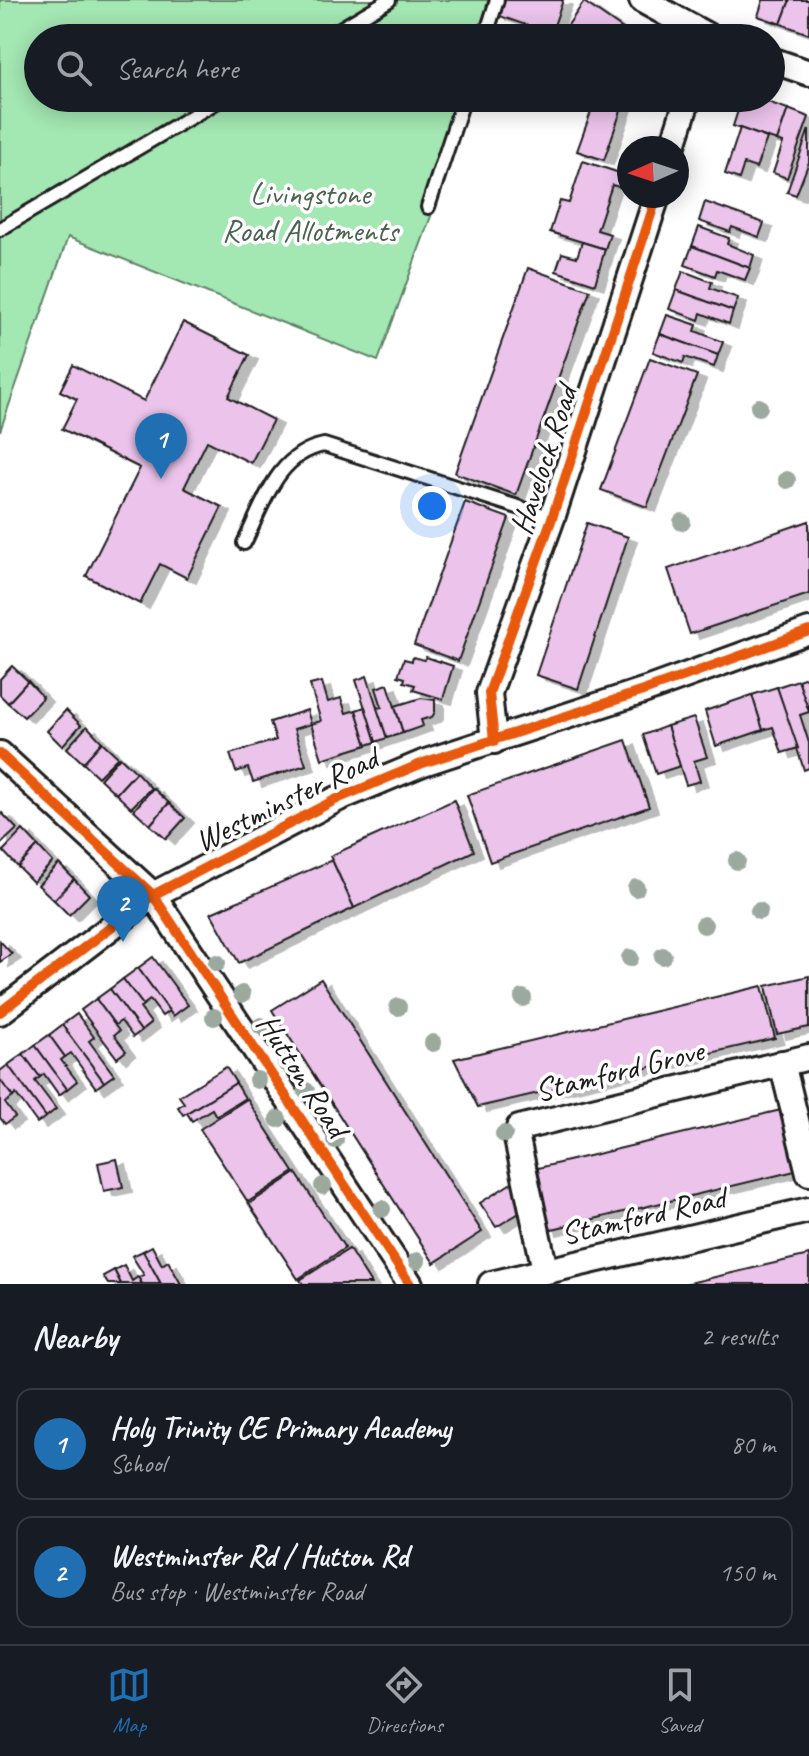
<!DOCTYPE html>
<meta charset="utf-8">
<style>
:root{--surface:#171b24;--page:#242831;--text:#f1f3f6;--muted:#9ea1a6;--line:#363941;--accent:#1f6fb2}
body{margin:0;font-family:Caveat,sans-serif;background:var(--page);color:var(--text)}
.compass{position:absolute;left:617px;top:136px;width:72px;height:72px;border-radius:50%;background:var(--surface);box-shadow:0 4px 20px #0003;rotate:267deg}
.you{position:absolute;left:432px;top:506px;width:28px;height:28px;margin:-20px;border:6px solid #fff;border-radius:50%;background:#1a73e8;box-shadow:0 0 0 12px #1a73e833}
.badge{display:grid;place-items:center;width:52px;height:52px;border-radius:50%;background:var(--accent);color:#fff;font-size:26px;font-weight:700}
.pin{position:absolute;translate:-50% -66px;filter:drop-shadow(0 2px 4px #0008)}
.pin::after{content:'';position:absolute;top:42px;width:28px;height:24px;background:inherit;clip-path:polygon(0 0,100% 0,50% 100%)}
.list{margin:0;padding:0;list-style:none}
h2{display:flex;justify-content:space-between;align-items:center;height:104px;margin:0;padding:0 32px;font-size:34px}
h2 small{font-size:26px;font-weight:400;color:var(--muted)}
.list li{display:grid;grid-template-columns:52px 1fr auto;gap:24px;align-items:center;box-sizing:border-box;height:112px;margin:0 16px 16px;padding:0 16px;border:2px solid var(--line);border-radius:16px}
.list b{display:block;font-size:30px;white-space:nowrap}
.list p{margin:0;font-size:26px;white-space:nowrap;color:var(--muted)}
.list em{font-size:26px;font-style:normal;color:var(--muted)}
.icon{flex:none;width:44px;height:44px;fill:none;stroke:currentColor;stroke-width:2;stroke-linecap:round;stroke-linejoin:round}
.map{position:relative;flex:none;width:809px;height:1284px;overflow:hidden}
.search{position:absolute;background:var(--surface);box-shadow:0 4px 20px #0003;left:24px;right:24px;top:24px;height:88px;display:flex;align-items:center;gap:20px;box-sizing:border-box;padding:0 28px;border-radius:44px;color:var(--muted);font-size:30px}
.sheet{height:360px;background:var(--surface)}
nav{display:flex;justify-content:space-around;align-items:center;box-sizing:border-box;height:112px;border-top:2px solid var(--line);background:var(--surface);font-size:22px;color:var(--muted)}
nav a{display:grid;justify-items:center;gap:4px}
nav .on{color:var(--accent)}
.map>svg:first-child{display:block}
.green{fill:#a3e7b2;stroke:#608267;stroke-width:2}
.building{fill:#ebc3eb;stroke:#1c1c1c;stroke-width:2;filter:url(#shadow)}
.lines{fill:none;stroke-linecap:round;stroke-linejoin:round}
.service-casing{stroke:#1c1c1c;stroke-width:18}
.minor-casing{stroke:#1c1c1c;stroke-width:30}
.service{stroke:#fff;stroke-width:12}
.minor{stroke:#fff;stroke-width:24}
.cycleway-casing{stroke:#fff;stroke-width:15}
.cycleway{stroke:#e8590c;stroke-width:10}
.tree{fill:#9ca99f}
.labels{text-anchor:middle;stroke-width:7;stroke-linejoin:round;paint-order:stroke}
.park-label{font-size:32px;fill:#4b6350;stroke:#fff}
.street-label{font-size:32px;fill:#1c1c1c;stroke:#fff}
</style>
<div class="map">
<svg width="809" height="1284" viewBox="0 0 809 1284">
<defs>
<filter id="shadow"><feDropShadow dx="9" dy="5" stdDeviation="0" flood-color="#0004"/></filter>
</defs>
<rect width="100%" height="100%" fill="#fff"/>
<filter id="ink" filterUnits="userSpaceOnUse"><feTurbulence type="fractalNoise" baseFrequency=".0125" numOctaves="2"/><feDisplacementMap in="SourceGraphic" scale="16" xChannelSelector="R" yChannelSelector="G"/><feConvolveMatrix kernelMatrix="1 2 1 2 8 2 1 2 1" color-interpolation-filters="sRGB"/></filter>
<g filter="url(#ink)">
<!-- green -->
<polygon class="green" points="0,0 502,0 489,38 38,38 38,98 470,98 442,186 378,361 68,237 0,431"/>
<!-- building -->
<g class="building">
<polygon points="502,0 563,0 551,34 497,15"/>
<polygon points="763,0 790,0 781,24 758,16"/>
<polygon points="790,0 809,0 809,34 781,24"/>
<polygon points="584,2 630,34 627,38 559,38"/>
<polygon points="596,98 614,98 624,102 604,160 577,151"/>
<polygon points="742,98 756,98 788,109 777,141 733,126"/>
<polygon points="788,109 809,117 787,178 773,173 783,143 777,141"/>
<polygon points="740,128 767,138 756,168 744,164 739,179 725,174"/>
<polygon points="809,129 809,162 796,195 787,192"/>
<polygon points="583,161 629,176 626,189 612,185 597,230 610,234 605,249 550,232 560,201 569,203"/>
<polygon points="705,202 764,223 759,237 732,227 730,232 699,221"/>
<polygon points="699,227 729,238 727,244 754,255 750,268 692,246"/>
<polygon points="582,242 605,249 595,284 556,271 562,253 577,257"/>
<polygon points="692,246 750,268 745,280 717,270 715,276 685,265"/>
<polygon points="528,268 590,290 516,495 455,473"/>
<polygon points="683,271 712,282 710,288 738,298 733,311 676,290"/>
<polygon points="676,290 733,311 729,324 701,313 699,320 669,309"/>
<polygon points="667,315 697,325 695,331 723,342 718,355 660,334"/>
<polygon points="183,322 249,355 228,397 273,420 251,463 207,441 184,488 222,507 187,578 160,564 140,604 86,576 140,468 62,429 77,399 60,391 73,365 144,401"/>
<polygon points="660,334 718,355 714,367 685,357 683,363 653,352"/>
<polygon points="650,358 697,375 647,507 601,490"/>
<polygon points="465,502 509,518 458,661 414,645"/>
<polygon points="809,521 809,594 690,634 668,569"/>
<polygon points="587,523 628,537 578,689 536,675"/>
<polygon points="413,657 424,660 426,657 453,666 443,699 413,690 415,685 404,682 405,678 398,676 404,659 412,661"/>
<polygon points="12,666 28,681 8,703 0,695 0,679"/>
<polygon points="367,676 387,738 376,742 356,680"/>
<polygon points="809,676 809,712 798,680"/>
<polygon points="798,680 809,712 800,715 809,743 809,768 804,770 777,687"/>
<polygon points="28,681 43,697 24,717 8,703"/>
<polygon points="322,682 328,702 341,698 346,713 356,710 367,745 322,759 311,724 321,721 310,685"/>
<polygon points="388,684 403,733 387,738 377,708 382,707 376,688"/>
<polygon points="777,687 798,748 782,753 773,727 763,730 752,695"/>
<polygon points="752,695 763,730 716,746 705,711"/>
<polygon points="421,698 435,700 435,712 432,717 421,720 423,726 403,733 395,706"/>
<polygon points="365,707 376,742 367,745 356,710"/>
<polygon points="66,710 81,725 62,746 47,731"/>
<polygon points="307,710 311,724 294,729 306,765 253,782 248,768 236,772 230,754 276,740 270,722"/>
<polygon points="694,718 707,757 694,761 700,781 686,785 667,726"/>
<polygon points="87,726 102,742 83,763 67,748"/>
<polygon points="667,726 680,766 656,774 643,735"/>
<polygon points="626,740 649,807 490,862 467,795"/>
<polygon points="102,742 118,757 98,777 83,763"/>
<polygon points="120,757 136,772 116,794 100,779"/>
<polygon points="136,772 151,788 131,808 116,794"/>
<polygon points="153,788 169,803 150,825 134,810"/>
<polygon points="454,800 474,851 354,908 330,856"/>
<polygon points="169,803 185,818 166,839 150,825"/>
<polygon points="2,813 17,829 0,845 0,815"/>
<polygon points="23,830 38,846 18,867 3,851"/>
<polygon points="38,846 53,862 33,882 18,867"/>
<polygon points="332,860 354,908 239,963 211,913"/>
<polygon points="59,864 74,879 54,900 38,885"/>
<polygon points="74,879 89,895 69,915 54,900"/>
<polygon points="0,941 12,954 0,962"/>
<polygon points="153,957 188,1005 173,1016 138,968"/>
<polygon points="138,968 169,1011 162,1016 150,1000 143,1005 123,979"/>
<polygon points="809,976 809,1027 777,1034 766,986"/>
<polygon points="123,979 143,1005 140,1008 151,1023 141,1031 110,989"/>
<polygon points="321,979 482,1232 434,1263 272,1010"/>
<polygon points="762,986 775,1038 478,1107 454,1059"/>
<polygon points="110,989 141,1031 133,1037 121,1021 115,1025 96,999"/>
<polygon points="96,999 119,1031 114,1035 126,1051 117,1058 81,1010"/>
<polygon points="77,1014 94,1037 89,1041 114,1075 104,1082 62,1025"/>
<polygon points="62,1025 104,1082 96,1088 71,1053 65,1057 49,1035"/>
<polygon points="49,1035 65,1057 61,1060 77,1081 67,1089 35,1045"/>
<polygon points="35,1045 67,1089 59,1095 44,1074 40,1077 23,1054"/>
<polygon points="23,1054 40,1077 35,1081 56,1109 46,1117 8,1065"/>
<polygon points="8,1065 46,1117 37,1123 16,1094 13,1097 0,1080 0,1071"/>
<polygon points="226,1067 236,1083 183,1115 178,1107 184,1103 179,1096"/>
<polygon points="0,1080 13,1097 5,1103 15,1117 5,1124 0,1118"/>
<polygon points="236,1083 245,1098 216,1116 212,1109 192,1121 187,1113"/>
<polygon points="247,1099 294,1172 248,1202 200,1129"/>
<polygon points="781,1110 795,1171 548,1230 534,1169"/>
<polygon points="117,1159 123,1187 104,1191 98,1163"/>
<polygon points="296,1173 345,1248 298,1279 249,1204"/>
<polygon points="513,1182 521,1212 496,1227 480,1203"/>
<polygon points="152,1246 162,1265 168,1261 181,1284 161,1284 143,1251"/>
<polygon points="349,1249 371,1284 303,1284 300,1280"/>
<polygon points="143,1251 161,1284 142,1284 138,1277 144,1275 132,1256"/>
<polygon points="809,1255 809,1284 685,1284"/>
<polygon points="124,1265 132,1281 138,1277 142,1284 121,1284 114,1270"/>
<polygon points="114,1270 121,1284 108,1284 103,1276"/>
</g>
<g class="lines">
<!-- service casing -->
<g class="service-casing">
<g id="service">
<polyline points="325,38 389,0"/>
<polyline points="485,38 497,0"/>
<polyline points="428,207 464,98"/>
<polyline points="0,229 223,98"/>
<path d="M 244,543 C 263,506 276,454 324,445 L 552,518"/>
</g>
</g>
<!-- minor casing -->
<g class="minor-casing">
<g id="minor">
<polyline points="642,0 711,38"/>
<polyline points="771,60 809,73"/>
<polyline points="672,148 688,98"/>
<polyline points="494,741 489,693 552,518 657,196"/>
<polyline points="0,754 153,895 410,1284"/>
<polyline points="0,1012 153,895 337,799 423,763 646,690 809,631"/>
<polyline points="782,1063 809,1173"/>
<polyline points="545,1270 517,1139 519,1128 809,1057"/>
<polyline points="491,1284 809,1210"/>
</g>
</g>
<!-- service -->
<use href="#service" class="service"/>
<!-- minor -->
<use href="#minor" class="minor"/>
<!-- cycleway casing -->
<g class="cycleway-casing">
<g id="cycleway">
<polyline points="494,741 489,693 552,518 657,196"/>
<polyline points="0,754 153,895 410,1284"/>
<polyline points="0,1012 153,895 337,799 423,763 646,690 809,631"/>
</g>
</g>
<!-- cycleway -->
<use href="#cycleway" class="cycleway"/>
</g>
<!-- trees -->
<g class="tree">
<circle cx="759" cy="407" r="9"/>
<circle cx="787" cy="480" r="9"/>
<circle cx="682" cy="522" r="9"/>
<circle cx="737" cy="861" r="9"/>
<circle cx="636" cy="888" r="9"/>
<circle cx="759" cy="911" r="9"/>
<circle cx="704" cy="925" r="9"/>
<circle cx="663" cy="956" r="9"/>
<circle cx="630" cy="958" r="9"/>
<circle cx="217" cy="963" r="9"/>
<circle cx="242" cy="994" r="9"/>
<circle cx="523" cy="998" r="9"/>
<circle cx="398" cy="1007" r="9"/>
<circle cx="214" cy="1017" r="9"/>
<circle cx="261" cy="1026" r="9"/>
<circle cx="433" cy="1043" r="9"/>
<circle cx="286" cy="1063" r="9"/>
<circle cx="257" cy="1080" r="9"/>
<circle cx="306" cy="1091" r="9"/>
<circle cx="278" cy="1119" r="9"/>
<circle cx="504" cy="1134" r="9"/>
<circle cx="335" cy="1140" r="9"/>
<circle cx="323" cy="1186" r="9"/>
<circle cx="382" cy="1209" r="9"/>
<circle cx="417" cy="1261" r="9"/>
</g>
</g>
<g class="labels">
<!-- park labels -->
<g class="park-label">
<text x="310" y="204">Livingstone<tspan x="310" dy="37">Road Allotments</tspan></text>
</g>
<!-- street labels -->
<g class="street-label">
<text transform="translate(543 460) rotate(-72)" y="11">Havelock Road</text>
<text transform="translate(286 799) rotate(-26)" y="11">Westminster Road</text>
<text transform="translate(619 1070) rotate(-14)" y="11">Stamford Grove</text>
<text transform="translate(303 1075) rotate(57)" y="11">Hutton Road</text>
<text transform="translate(643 1215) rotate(-13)" y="11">Stamford Road</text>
</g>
</g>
</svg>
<svg class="compass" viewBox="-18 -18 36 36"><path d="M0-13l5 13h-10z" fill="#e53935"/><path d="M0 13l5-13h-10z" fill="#9ea1a6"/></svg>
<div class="you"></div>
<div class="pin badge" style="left:161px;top:479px">1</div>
<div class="pin badge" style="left:123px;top:942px">2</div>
<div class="search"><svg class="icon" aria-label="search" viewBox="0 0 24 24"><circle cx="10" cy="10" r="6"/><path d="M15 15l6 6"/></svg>Search here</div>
</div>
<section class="sheet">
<h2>Nearby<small>2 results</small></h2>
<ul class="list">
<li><span class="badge">1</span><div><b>Holy Trinity CE Primary Academy</b><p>School</p></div><em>80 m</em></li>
<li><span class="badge">2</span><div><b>Westminster Rd / Hutton Rd</b><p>Bus stop · Westminster Road</p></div><em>150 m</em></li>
</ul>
</section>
<nav>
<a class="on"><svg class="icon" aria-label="map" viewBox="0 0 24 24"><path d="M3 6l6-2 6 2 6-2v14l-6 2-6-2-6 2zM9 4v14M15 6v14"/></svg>Map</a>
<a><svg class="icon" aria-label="directions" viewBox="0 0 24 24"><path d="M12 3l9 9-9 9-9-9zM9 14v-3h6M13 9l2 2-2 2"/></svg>Directions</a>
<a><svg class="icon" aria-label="saved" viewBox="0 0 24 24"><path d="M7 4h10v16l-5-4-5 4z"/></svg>Saved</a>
</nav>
